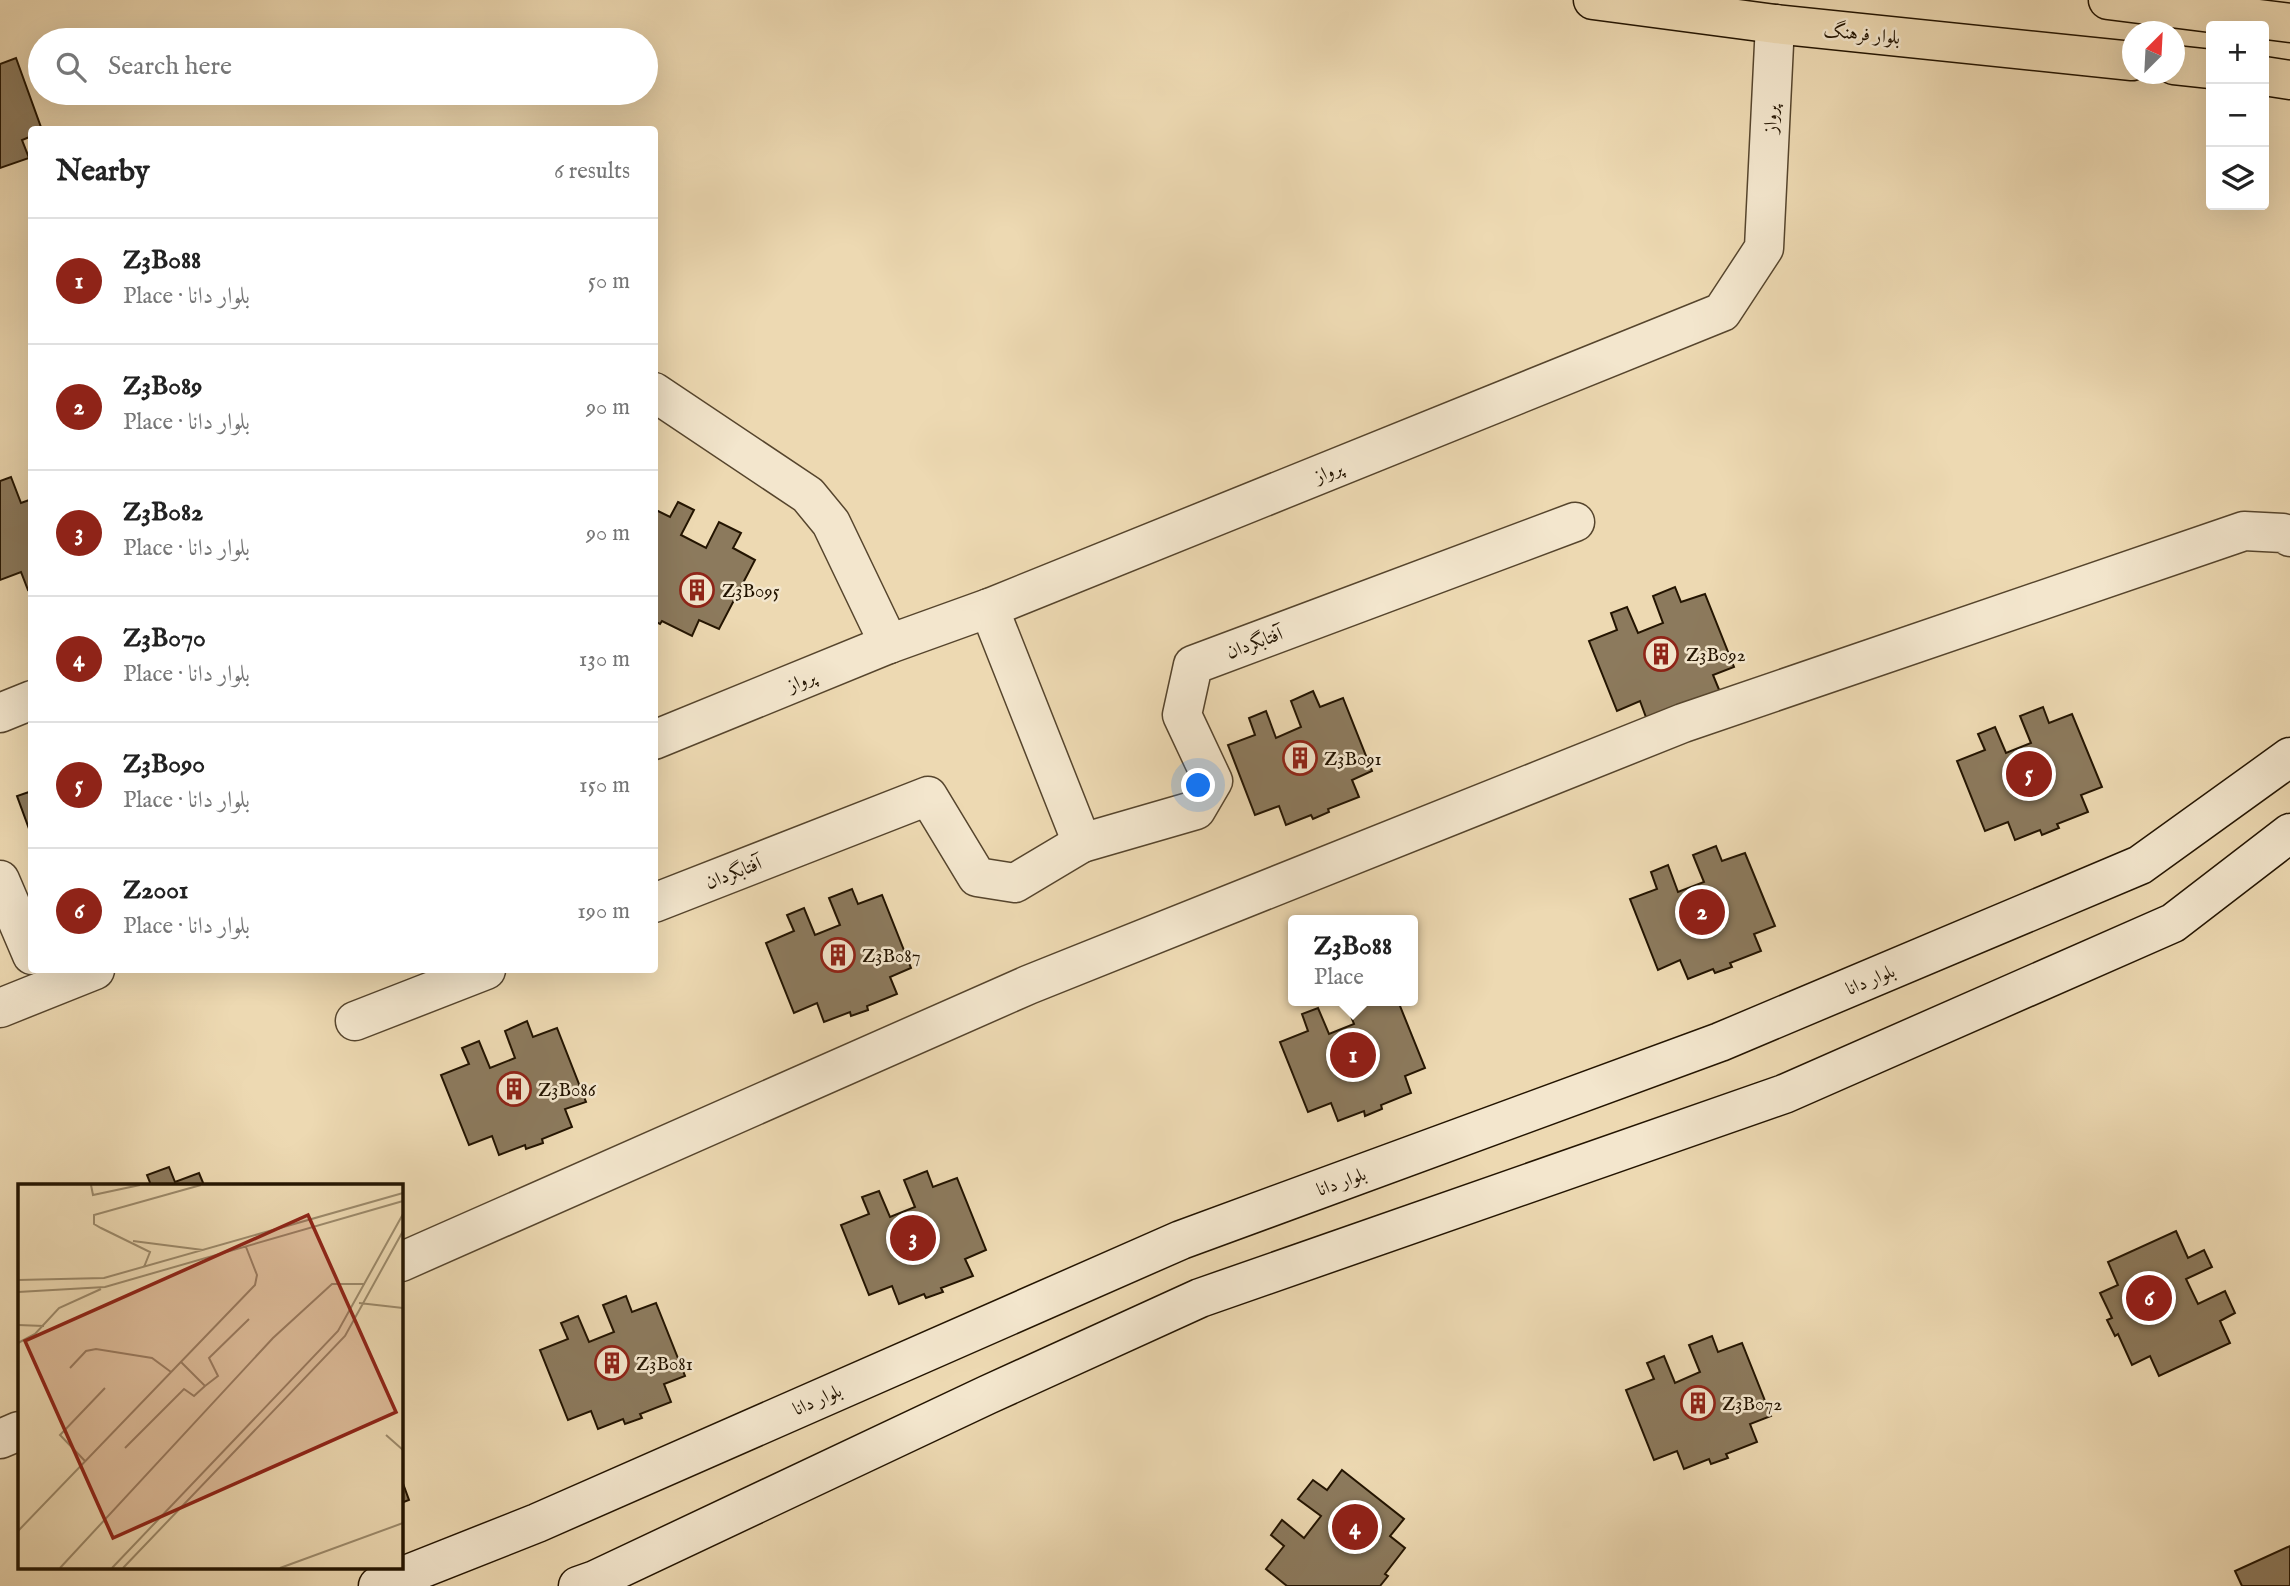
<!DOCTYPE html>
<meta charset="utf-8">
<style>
:root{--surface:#fff;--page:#f2f2f2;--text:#222;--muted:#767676;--line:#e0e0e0;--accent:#8f2418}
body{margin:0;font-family:"IM FELL English",Amiri,serif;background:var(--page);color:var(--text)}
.controls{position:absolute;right:21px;top:21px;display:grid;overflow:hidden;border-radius:7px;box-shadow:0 7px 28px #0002}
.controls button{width:63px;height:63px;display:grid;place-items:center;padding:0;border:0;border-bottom:2px solid var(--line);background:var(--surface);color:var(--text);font:35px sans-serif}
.compass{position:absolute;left:2122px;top:21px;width:63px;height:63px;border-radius:50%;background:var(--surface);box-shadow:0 7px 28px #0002;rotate:24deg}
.you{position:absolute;left:1199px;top:786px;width:24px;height:24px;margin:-18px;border:5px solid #fff;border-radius:50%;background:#1a73e8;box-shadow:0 0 0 10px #1a73e833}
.badge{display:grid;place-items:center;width:46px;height:46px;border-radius:50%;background:var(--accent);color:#fff;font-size:23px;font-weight:700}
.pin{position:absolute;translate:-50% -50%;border:4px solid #fff;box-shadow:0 2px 7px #0006}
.popup{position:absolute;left:1288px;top:915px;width:130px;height:91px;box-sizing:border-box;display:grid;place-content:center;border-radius:7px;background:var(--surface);filter:drop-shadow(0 2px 5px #0005);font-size:23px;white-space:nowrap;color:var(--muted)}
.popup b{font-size:26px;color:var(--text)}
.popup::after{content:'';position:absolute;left:50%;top:100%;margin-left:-14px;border:14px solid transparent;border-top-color:var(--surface)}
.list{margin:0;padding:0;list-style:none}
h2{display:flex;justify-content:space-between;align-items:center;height:91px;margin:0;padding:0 28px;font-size:30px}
h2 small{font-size:23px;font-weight:400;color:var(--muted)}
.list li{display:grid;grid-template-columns:46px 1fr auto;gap:21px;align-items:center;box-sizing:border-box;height:126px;padding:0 28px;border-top:2px solid var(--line)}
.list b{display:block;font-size:26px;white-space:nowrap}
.list p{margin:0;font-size:23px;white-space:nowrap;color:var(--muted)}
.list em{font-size:23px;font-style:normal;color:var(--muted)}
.icon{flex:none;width:38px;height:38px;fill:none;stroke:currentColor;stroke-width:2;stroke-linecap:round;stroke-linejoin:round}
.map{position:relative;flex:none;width:2290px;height:1586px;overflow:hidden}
.search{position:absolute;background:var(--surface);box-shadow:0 7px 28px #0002;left:28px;top:28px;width:630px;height:77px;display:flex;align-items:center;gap:18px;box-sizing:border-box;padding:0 24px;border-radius:38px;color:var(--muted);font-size:26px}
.panel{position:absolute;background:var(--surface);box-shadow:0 7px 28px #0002;left:28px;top:126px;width:630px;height:847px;border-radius:7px}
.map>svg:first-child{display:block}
.building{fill:#8c7a5d;stroke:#231401;stroke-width:2}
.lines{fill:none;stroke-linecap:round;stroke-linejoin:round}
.street-casing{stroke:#56452d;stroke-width:41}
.secondary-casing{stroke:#231401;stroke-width:41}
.primary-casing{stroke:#231401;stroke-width:41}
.street{stroke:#f3e6cd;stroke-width:38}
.secondary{stroke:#f3e6cd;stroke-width:38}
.primary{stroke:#edd9b2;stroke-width:38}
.labels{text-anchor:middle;stroke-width:5;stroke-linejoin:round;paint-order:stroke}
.street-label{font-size:19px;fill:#231401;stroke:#f3e6cd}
.poi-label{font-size:19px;fill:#231401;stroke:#f3e6cd;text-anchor:start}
.inset-road{fill:none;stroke:#9c8a6b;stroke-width:2}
.view{fill:#8f2418;fill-opacity:0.15;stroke:#8f2418;stroke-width:3.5}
.inset-edge{fill:none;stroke:#231401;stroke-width:3.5}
</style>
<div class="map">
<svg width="2290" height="1586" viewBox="0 0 2290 1586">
<rect width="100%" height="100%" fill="#edd9b2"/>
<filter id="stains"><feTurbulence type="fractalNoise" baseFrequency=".00286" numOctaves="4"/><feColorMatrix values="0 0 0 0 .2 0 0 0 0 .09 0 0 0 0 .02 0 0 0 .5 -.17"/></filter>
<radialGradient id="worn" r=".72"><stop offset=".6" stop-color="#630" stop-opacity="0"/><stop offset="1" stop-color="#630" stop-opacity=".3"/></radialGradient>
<!-- building -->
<g class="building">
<polygon points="16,58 42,130 32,130 32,136 22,140 29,158 0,168 0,64"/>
<polygon points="11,477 21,503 32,499 32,589 28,590 21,572 0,580 0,481"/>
<polygon points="678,502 694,510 681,535 706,548 719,522 741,533 733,548 755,560 719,629 699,620 692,636 662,621 660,624 654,621 654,509 670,517"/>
<polygon points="1675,587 1681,602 1705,594 1734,667 1713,675 1720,692 1647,720 1640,701 1617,711 1589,641 1617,630 1611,613 1627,607 1638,633 1663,623 1653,596"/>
<polygon points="1313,691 1320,707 1343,698 1372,771 1352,780 1359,797 1328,809 1329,812 1313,819 1311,815 1286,825 1279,806 1255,815 1228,745 1255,735 1249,718 1266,711 1276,738 1301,727 1291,701"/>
<polygon points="2043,707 2049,723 2072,714 2102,787 2081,795 2088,812 2057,824 2059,828 2042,835 2040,830 2015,840 2008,822 1985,831 1957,761 1985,750 1978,734 1995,727 2006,753 2031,743 2020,716"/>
<polygon points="32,791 32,837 17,796"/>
<polygon points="1716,846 1722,861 1745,853 1775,926 1754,934 1761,951 1730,963 1732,967 1715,973 1713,969 1688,979 1680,960 1658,970 1630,899 1657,889 1651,872 1668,865 1678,892 1704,882 1693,855"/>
<polygon points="852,889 858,904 882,895 911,968 890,977 897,994 867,1006 868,1010 851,1016 850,1012 824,1022 817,1003 794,1013 766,943 794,931 787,915 804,908 815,935 840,925 829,898"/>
<polygon points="1345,1001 1371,1001 1373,1004 1380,1001 1398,1001 1425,1068 1405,1076 1411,1093 1381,1105 1382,1109 1365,1116 1364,1111 1338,1121 1331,1103 1308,1112 1280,1042 1308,1031 1302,1014 1318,1008 1329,1034 1354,1024"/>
<polygon points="527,1021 533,1037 557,1028 586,1102 565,1109 572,1127 542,1139 543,1143 526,1149 525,1145 499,1155 492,1136 469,1145 441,1075 469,1064 462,1048 479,1041 490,1068 515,1058 505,1031"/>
<polygon points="169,1167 175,1182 199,1173 204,1185 151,1185 147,1175"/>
<polygon points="927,1171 933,1187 957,1178 986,1250 965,1259 973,1276 941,1288 943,1292 926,1298 924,1294 899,1304 892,1286 869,1295 841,1225 869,1214 862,1197 879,1191 890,1217 915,1207 904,1180"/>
<polygon points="2176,1231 2188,1258 2204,1250 2212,1267 2186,1279 2198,1304 2225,1291 2235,1313 2220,1321 2230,1343 2159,1376 2150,1356 2132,1365 2118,1334 2115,1336 2107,1320 2112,1318 2100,1293 2118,1285 2108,1262"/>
<polygon points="626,1296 632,1312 656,1303 685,1376 664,1384 671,1402 640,1414 642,1418 625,1424 623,1419 598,1429 591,1411 568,1420 540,1350 568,1339 561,1323 578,1316 589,1342 614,1332 603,1305"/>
<polygon points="1712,1336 1718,1352 1742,1343 1771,1416 1750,1424 1757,1442 1726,1454 1728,1458 1711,1464 1709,1459 1684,1469 1677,1451 1654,1460 1626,1390 1654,1379 1647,1363 1664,1356 1675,1383 1700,1372 1689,1345"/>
<polygon points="1342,1470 1404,1519 1390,1536 1405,1548 1385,1574 1388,1576 1380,1586 1287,1586 1266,1569 1284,1546 1271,1535 1282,1520 1304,1538 1321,1516 1298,1499 1313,1480 1327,1490"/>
<polygon points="401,1478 409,1500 401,1503"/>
<polygon points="2290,1546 2290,1586 2242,1586 2235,1571"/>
</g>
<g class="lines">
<!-- street casing -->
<g class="street-casing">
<g id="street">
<polyline points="654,392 808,495 831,523 889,644"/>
<polyline points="989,608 1082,843 1196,810 1213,781 1182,715 1193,665 1575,522"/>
<polyline points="0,713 32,700"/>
<polyline points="654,740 889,644 989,608 1722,312 1764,248 1775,24"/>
<polyline points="0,880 32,955"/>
<polyline points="654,903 928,796 977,877 1015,883 1082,843"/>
<polyline points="0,1008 95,970"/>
<polyline points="355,1021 486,970"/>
<polyline points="401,1262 1028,985 1683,723 2244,531 2283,533 2290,537"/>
<polyline points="0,1439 19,1431"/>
</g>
</g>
<!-- secondary casing -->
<g class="secondary-casing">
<g id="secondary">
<polyline points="378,1586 537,1523 1181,1240 1720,1042 2140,865 2290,757"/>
<polyline points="578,1586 595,1580 987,1395 1200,1298 1784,1094 2173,923 2290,833"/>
</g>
</g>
<!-- primary casing -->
<g class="primary-casing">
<g id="primary">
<polyline points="1593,0 1775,24 2132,61"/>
<polyline points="2108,0 2290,23"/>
<polyline points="2174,65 2211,69"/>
<polyline points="2264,76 2290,80"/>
</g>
</g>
<!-- street -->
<use href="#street" class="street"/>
<!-- secondary -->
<use href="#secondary" class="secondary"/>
<!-- primary -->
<use href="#primary" class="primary"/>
</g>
<!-- icons -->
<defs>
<g id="building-ring" transform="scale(1.75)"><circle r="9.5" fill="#f3e6cd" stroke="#8f2418" stroke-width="1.5"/><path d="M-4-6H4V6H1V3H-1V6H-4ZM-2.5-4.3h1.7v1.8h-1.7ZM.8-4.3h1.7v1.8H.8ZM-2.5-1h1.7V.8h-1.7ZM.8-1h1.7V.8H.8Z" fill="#8f2418"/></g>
</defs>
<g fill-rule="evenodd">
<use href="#building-ring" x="697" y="590"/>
<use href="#building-ring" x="1661" y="654"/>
<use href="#building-ring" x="1300" y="758"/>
<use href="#building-ring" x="838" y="955"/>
<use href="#building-ring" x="514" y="1089"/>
<use href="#building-ring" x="612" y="1363"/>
<use href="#building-ring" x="1698" y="1403"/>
</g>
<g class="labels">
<!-- street labels -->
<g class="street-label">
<text transform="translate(1862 33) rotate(6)" y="7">بلوار فرهنگ</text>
<text transform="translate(1770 119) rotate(-87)" y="7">پرواز</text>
<text transform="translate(1328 471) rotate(-22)" y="7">پرواز</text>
<text transform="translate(1254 642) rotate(-20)" y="7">آفتابگردان</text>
<text transform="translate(801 680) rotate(-22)" y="7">پرواز</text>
<text transform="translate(733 872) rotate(-21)" y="7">آفتابگردان</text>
<text transform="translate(1870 979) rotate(-23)" y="7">بلوار دانا</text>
<text transform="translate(1341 1181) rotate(-20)" y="7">بلوار دانا</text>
<text transform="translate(817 1399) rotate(-24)" y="7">بلوار دانا</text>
</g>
<!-- poi labels -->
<g class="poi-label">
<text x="722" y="597">Z3B095</text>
<text x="1686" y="661">Z3B092</text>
<text x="1324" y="765">Z3B091</text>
<text x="862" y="962">Z3B087</text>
<text x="538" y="1096">Z3B086</text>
<text x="636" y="1370">Z3B081</text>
<text x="1722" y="1410">Z3B072</text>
</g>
</g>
<!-- overview -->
<g transform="translate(18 1184)">
<rect width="385" height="385" fill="#edd9b2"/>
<path class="inset-road" d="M 73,1 L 75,11 L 122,1M 115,57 L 185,66M 126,83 L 132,68 L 83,44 L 76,40 L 76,31 L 183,1M 0,96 L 86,94 L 385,9M 0,108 L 87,103 L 385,17M 341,119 L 385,124M 0,141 L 26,142M 0,159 L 17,150 L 41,124 L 83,105M 163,178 L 187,202 L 200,192 L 191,174 L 231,135M 52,184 L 68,167 L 78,165 L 134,174 L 153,188M 368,251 L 385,266M 107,264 L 166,205 L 176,212 L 187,202M 67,277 L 42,251 L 87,204M 0,347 L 237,101 L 239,91 L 228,63M 42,384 L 255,154 L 314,100 L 347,100M 94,384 L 320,147 L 385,30M 105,384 L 327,152 L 385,47M 262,384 L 385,339"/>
<path class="view" d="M 290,31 L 378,228 L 95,354 L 7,157 Z"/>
<rect width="385" height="385" class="inset-edge"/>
</g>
<rect width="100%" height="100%" filter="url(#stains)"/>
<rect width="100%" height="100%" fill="url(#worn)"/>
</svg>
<div class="controls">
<button>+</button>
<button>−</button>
<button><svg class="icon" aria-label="layers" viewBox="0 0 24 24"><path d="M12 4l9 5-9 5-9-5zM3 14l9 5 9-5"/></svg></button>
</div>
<svg class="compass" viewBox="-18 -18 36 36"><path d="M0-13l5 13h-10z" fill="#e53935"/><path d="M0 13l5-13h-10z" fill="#767676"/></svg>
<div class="you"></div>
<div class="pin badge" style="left:1353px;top:1055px">1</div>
<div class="popup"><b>Z3B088</b>Place</div>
<div class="pin badge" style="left:1702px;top:912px">2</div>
<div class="pin badge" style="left:913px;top:1238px">3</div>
<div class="pin badge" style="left:1355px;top:1527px">4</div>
<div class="pin badge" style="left:2029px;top:774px">5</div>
<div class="pin badge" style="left:2149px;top:1298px">6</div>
<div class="search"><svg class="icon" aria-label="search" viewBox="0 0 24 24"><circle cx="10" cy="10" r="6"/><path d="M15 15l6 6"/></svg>Search here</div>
<section class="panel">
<h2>Nearby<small>6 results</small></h2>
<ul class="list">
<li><span class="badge">1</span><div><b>Z3B088</b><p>Place · بلوار دانا</p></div><em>50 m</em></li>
<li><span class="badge">2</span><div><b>Z3B089</b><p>Place · بلوار دانا</p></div><em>90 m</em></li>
<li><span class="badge">3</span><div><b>Z3B082</b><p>Place · بلوار دانا</p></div><em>90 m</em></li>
<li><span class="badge">4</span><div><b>Z3B070</b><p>Place · بلوار دانا</p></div><em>130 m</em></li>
<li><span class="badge">5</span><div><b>Z3B090</b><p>Place · بلوار دانا</p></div><em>150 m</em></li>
<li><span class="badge">6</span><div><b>Z2001</b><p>Place · بلوار دانا</p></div><em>190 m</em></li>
</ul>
</section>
</div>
